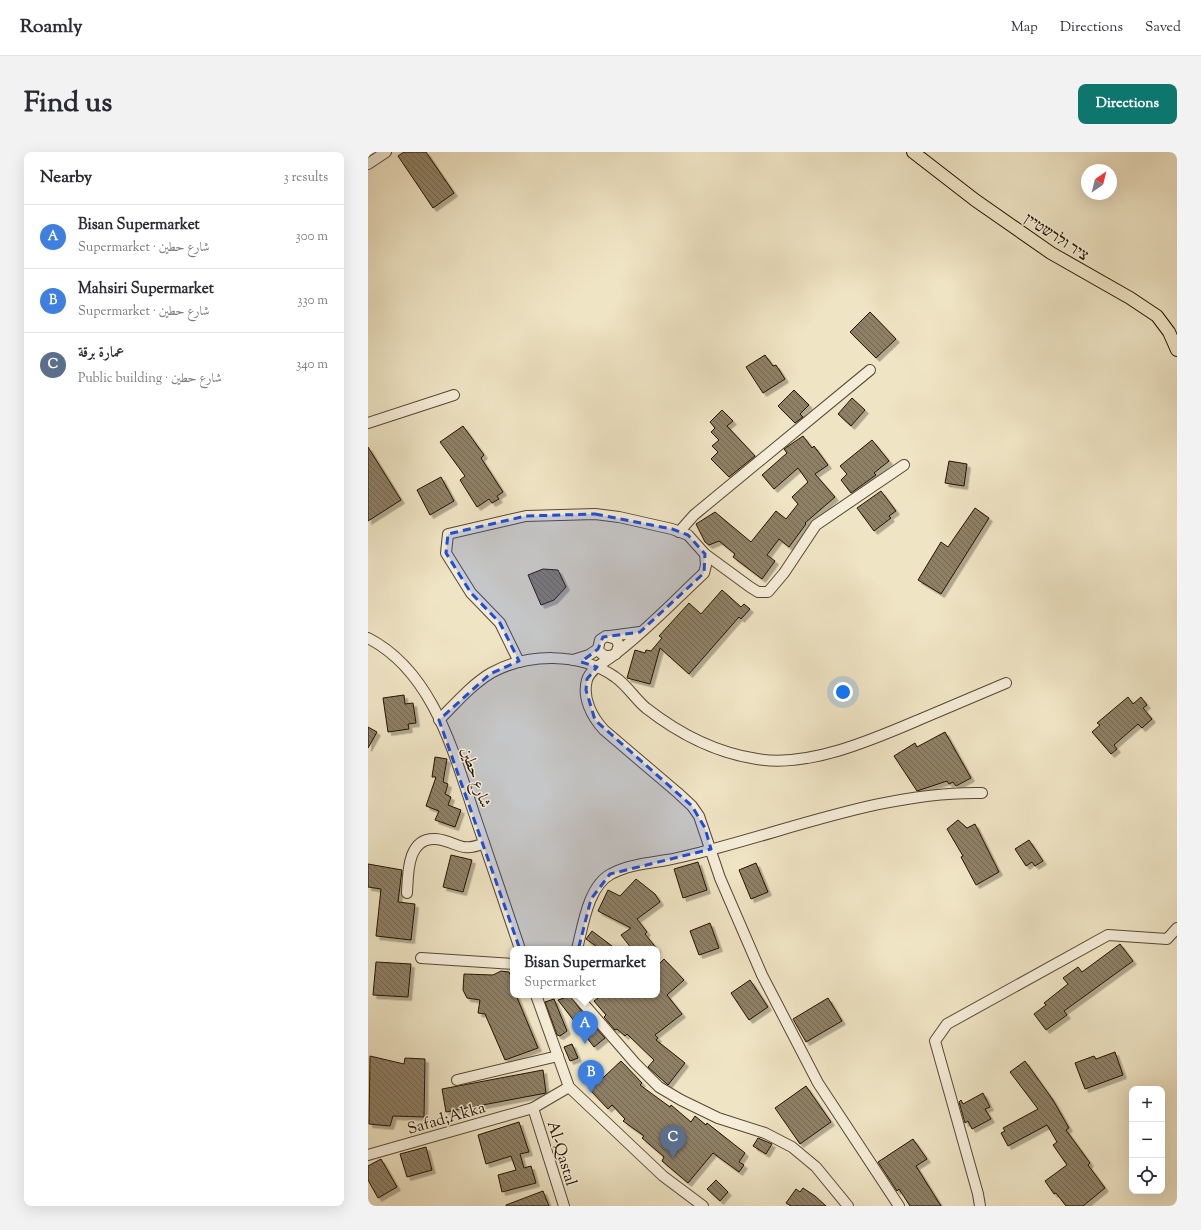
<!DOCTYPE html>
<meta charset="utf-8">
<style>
:root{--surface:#fff;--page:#f2f2f3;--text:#2b2b33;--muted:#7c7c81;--line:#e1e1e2;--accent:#0f766e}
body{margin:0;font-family:"Sorts Mill Goudy",Amiri,"Frank Ruhl Libre",serif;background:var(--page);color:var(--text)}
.controls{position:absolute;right:12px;bottom:12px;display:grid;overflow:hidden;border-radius:8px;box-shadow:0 4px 16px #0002}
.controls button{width:36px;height:36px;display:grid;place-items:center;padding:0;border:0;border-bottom:1px solid var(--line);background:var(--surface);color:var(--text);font:20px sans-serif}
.compass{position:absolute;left:713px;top:12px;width:36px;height:36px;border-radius:50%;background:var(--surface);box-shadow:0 4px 16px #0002;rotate:35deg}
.you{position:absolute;left:475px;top:540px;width:14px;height:14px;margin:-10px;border:3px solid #fff;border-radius:50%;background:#1a73e8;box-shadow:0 0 0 6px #1a73e833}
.badge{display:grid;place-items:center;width:26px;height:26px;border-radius:50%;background:var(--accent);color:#fff;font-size:13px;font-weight:700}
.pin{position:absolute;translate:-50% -33px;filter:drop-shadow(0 1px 2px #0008)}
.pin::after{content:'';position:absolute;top:21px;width:14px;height:12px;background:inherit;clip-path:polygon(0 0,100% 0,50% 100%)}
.popup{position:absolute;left:142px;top:794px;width:150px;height:52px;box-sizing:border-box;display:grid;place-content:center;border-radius:8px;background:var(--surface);filter:drop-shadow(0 1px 3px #0005);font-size:13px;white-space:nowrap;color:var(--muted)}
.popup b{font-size:15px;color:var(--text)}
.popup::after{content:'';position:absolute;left:50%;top:100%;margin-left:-8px;border:8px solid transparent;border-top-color:var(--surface)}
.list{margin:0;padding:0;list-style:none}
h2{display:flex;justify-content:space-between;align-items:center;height:52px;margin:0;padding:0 16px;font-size:17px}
h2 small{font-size:13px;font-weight:400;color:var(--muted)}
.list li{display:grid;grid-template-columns:26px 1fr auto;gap:12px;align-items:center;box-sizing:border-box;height:64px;padding:0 16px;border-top:1px solid var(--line)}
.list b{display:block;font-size:15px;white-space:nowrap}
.list p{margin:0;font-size:13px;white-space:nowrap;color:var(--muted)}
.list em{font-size:13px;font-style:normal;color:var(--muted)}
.icon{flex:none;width:22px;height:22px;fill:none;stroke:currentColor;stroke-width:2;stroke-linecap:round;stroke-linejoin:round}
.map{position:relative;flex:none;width:809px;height:1054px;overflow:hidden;border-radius:8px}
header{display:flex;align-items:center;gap:24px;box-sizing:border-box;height:56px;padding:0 20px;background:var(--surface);border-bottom:1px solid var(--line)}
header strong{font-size:19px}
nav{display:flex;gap:22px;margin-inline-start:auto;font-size:14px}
.intro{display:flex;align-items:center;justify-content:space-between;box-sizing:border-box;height:96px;padding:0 24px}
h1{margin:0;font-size:28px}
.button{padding:10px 18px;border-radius:8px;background:var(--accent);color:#fff;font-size:14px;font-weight:700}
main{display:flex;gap:24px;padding:0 24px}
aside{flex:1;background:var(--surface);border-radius:8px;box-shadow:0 4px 16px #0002}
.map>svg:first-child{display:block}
.building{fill:url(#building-back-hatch);stroke:#241300;filter:url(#shadow)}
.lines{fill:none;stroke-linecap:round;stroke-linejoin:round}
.minor-casing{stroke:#574731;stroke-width:12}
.major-casing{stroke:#241300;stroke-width:14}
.minor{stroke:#f5edd9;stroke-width:10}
.major{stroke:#efe4c4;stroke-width:12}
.marked{fill:#1d4ed8;fill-opacity:0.2;stroke:#1d4ed8;stroke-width:3;stroke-dasharray:8 5;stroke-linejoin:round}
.labels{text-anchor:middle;stroke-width:3;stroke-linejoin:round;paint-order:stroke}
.street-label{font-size:16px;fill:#241300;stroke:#f5edd9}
</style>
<header>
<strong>Roamly</strong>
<nav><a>Map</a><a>Directions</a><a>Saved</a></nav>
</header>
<div class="intro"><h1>Find us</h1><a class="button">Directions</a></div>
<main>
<aside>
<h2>Nearby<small>3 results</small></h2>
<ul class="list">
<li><span class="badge" style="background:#3f7fe0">A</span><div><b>Bisan Supermarket</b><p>Supermarket · شارع حطين</p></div><em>300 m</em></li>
<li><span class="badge" style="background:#3f7fe0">B</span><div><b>Mahsiri Supermarket</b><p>Supermarket · شارع حطين</p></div><em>330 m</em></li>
<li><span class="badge" style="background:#5c6f8a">C</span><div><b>عمارة برقة</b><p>Public building · شارع حطين</p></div><em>340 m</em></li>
</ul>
</aside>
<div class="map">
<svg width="809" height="1054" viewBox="0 0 809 1054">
<defs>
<pattern id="building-back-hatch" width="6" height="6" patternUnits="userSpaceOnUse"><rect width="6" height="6" fill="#8e8066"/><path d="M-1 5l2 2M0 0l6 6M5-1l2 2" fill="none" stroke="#746852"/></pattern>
<filter id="shadow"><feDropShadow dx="3.5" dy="3.5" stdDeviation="0" flood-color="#0004"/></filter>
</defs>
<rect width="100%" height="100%" fill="#efe4c4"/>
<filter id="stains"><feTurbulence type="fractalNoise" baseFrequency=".005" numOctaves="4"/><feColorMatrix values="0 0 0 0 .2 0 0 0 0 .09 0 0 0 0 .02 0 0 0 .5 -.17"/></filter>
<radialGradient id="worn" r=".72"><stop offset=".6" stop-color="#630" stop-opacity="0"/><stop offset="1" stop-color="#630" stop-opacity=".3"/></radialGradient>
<!-- building -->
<g class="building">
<polygon points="36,0 58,0 86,41 65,56 30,4"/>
<polygon points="502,160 528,187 508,206 482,180"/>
<polygon points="397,203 405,214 408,213 417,227 395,241 378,215"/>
<polygon points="426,238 441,253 432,262 435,265 427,271 410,254"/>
<polygon points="484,246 497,258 483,274 470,262"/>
<polygon points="354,258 365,269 359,274 387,304 361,325 343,307 350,300 344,294 351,288 343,280 347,276 342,270"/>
<polygon points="95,274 116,303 113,306 135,340 129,344 131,347 124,351 121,347 109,355 92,328 97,324 72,290"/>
<polygon points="435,284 444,296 446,294 460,313 447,322 467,345 437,371 438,372 421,395 411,387 399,403 407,409 394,427 365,405 367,402 351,389 341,393 337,390 328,372 347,360 383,390 408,359 418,367 430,352 424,345 440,330 430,316 406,337 394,323 419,301 416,297"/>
<polygon points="504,288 521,309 506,321 508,323 483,341 473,328 479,322 472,314"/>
<polygon points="0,295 33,348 0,369"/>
<polygon points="581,309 599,312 596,334 577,331"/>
<polygon points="73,325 86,349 62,363 49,338"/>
<polygon points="513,339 528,359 521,364 523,366 506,379 489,356"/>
<polygon points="607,356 621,366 573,442 550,428 573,390 580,395"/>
<polygon points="175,417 190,418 198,435 186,448 173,453 160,423"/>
<polygon points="354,438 373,455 376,452 382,457 373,467 371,465 321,522 292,496 282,532 259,526 267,498 277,501 278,498 283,499 294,486 291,484 321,451 333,462"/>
<polygon points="36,543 37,552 45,551 48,571 40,572 41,577 20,580 15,546"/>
<polygon points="760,545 765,552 773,545 779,553 775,556 784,567 774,576 770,572 746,593 749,597 743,602 724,580 732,573 729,571"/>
<polygon points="0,575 9,580 0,596"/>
<polygon points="577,580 603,626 588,634 585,630 581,632 579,629 549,639 526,604 547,591 549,595"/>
<polygon points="67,605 79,607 75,630 80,632 77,642 83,645 80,653 93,658 87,675 67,668 71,659 58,654 68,625 64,625"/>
<polygon points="590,668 599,676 607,672 631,720 608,733 593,705 595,704 579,677"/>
<polygon points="661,688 675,709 667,714 664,710 658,714 647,697"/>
<polygon points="83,703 104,708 95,740 75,735"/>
<polygon points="330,710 339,738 315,746 306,717"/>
<polygon points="388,711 400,740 383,747 371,718"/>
<polygon points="0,712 34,718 30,750 47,752 43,788 8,784 13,737 0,735"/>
<polygon points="268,727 287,742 292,750 269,767 279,780 277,782 289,797 264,797 253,783 263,776 230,759 240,738 252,744"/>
<polygon points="342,771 351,796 331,803 322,779"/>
<polygon points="224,779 248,797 232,797 218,787"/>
<polygon points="752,792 765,809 696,859 699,863 678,878 666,862 678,853 676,851 700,832 695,826 710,815 714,820"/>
<polygon points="296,807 316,828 299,843 314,862 287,883 290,886 288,888 317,911 300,933 280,915 286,908 259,882 257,884 249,877 247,878 236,865 238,863 226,849 234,843 289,843 289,814"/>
<polygon points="8,810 43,812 40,845 5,843"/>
<polygon points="133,819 141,820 145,830 145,843 148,843 170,896 137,908 117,862 110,861 112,848 99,846 95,838 96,822 125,823"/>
<polygon points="382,828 400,855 381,868 363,841"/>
<polygon points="202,844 218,865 221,876 225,873 237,886 226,895 190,848"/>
<polygon points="460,846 474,869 438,890 425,867"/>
<polygon points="186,847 199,879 192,884 189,883 177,850"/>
<polygon points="204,892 210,906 202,909 196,895"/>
<polygon points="747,900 755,923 717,937 707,911 726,904 728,907"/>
<polygon points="2,904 36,912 37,906 57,907 56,965 25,964 22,974 1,972"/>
<polygon points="253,909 274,931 272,933 302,955 303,953 323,970 327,964 338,973 339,971 377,1001 371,1010 376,1013 371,1020 345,1001 320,1031 294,1009 296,1005 274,986 276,984 255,969 257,967 244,953 240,957 222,938"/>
<polygon points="657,909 685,948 701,976 698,978 722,1011 720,1013 737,1036 715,1054 698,1054 688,1041 686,1042 677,1029 699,1013 685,993 689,990 679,973 640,994 633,981 637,979 635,976 670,957 642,920"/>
<polygon points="175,918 178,941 78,960 74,937"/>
<polygon points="438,934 463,970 432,992 407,956"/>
<polygon points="615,941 622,955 617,957 623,967 604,977 600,969 597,971 591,950 593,948 595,952"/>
<polygon points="151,970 161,1000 152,1002 156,1016 163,1014 168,1031 134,1040 130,1023 148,1018 143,1004 118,1012 110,983"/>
<polygon points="390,986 404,992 398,1002 385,994"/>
<polygon points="545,987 559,1007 548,1014 573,1054 542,1054 531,1037 529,1039 510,1010"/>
<polygon points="58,995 64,1018 39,1025 32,1002"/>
<polygon points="13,1007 29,1035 10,1046 0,1028 0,1014"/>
<polygon points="348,1028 360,1040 352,1049 339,1037"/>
<polygon points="435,1036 447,1044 458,1054 423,1054 418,1051 428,1037 432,1040"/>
<polygon points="175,1039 181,1054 138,1054 138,1053"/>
</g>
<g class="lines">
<!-- minor casing -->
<g class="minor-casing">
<g id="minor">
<polyline points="0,12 18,0"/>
<polyline points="0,271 86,243"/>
<polyline points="311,380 326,363 502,218"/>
<path d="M 337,402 L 338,413 L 336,421 C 306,449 278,479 246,503 C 237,510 222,517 219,528 C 214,546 224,565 236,578 L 310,641 L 324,654 L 331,664 L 352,726 L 394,823 L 450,931 L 531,1054"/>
<polyline points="242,484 272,480"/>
<path d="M 0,486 C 68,521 87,607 110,673 C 124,714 138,756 152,797"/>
<path d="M 247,502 C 240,506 233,504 230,497 L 232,488 L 238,484 L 248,487 L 251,493 L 248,502"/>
<polyline points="205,508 221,503 230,497"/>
<polyline points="151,510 132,471 103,441 78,401 80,382 158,364 227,362 251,365 304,377 320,383 337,402 382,435 390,440 400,440 416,421 448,373 536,313"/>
<path d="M 71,568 C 87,552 103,533 123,521 C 159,501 212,500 247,525 C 259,533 267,547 278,556 C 310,581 349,601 389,607 C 441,616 506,587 553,567 C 582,555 610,543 638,531"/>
<path d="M 39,741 C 40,722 39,685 68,687 C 89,689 92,702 116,691"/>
<path d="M 209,797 C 215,774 220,734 243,722 C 259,713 281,711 299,708 C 311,706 322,703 334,700 C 425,677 520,639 614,641"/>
<polyline points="53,806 145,812"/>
<polyline points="168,843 201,935 295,1024 335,1054"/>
<polyline points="208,843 267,911 291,935 313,948 350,966 397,981 424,995 448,1015 480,1054"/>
<polyline points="89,928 190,904"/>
<polyline points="165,956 196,1054"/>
<polyline points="0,1003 165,956 201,935"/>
<polyline points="612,1054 610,1042 567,889 579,872 740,783 799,787 809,776"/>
</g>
</g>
<!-- major casing -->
<g class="major-casing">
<polyline id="major" points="545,0 607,48 683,101 762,146 789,164 801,180 809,198"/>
</g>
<!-- minor -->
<use href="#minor" class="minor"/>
<!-- major -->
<use href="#major" class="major"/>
</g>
<!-- marked area -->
<path class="marked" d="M 227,362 L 304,377 L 320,383 L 337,402 L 336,421 L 272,480 L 235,485 L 230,497 L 213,510 L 229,515 L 219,527 L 218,538 L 227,568 L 324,654 L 337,676 L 343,697 L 242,722 L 223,747 L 201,834 L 167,840 L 71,568 L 122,522 L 151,509 L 132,471 L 103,441 L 78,401 L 80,382 L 158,364 Z"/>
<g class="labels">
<!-- street labels -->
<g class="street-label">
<text transform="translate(689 84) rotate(33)" y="6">ציר ולרשטיין</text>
<text transform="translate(109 625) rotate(71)" y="6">شارع حطين</text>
<text transform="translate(78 965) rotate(-16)" y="6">Safad;Akka</text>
<text transform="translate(195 1001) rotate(73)" y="6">Al-Qastal</text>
</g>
</g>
<rect width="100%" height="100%" filter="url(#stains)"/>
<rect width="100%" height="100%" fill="url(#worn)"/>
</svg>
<div class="controls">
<button>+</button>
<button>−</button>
<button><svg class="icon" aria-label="locate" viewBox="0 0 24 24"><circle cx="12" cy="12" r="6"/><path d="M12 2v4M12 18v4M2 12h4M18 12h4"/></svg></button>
</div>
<svg class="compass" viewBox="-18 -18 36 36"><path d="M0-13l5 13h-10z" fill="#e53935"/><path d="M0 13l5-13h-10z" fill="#7c7c81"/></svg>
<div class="you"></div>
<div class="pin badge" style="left:217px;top:892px;background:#3f7fe0">A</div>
<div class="popup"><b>Bisan Supermarket</b>Supermarket</div>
<div class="pin badge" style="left:223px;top:941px;background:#3f7fe0">B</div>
<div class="pin badge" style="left:305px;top:1006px;background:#5c6f8a">C</div>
</div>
</main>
